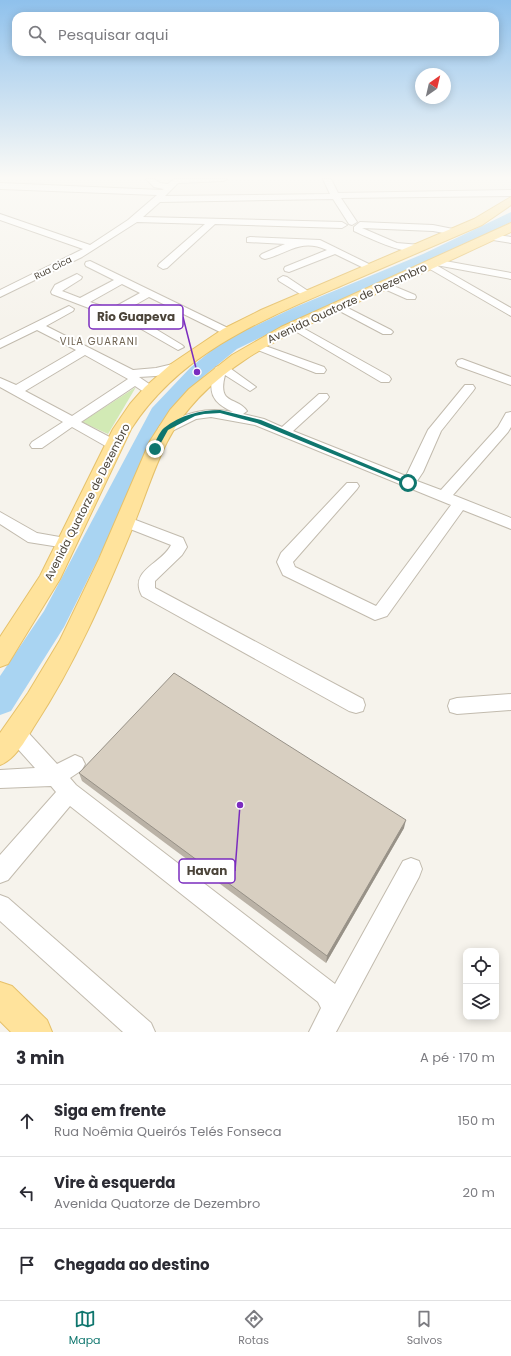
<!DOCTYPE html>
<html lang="pt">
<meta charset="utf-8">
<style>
:root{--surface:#fff;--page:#f2f2f3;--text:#2b2b33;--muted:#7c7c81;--line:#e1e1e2;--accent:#0f766e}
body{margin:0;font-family:Poppins,sans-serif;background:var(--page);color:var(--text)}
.controls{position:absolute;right:12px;bottom:12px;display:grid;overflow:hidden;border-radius:8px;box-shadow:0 2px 10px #0003}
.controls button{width:36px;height:36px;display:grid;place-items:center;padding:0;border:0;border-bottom:1px solid var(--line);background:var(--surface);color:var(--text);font:20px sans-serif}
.compass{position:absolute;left:415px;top:68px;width:36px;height:36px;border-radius:50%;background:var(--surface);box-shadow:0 2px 10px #0003;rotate:34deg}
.stop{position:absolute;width:12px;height:12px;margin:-9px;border:3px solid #0f766e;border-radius:50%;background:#fff}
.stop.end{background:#0f766e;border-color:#fff;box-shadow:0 1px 4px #0008}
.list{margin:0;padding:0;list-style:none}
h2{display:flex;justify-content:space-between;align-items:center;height:52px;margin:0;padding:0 16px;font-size:17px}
h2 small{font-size:13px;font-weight:400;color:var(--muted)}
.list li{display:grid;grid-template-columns:26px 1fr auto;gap:12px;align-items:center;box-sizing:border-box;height:72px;padding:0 16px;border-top:1px solid var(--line)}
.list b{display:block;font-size:15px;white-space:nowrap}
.list p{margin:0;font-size:13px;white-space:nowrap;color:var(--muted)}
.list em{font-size:13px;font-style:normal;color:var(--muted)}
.icon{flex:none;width:22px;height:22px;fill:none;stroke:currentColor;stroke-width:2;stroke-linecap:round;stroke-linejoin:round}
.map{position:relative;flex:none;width:511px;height:1032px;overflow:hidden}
.search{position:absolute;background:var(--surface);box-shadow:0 2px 10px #0003;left:12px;right:12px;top:12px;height:44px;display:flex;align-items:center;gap:10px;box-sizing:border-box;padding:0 14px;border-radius:12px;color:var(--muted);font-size:15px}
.sheet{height:268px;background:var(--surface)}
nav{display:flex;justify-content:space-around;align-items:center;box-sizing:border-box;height:56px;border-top:1px solid var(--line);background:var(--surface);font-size:11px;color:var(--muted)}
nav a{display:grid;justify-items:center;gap:2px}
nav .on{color:var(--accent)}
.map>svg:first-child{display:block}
.green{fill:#d2eab5}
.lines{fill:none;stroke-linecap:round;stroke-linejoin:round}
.river{fill:#a9d4f2;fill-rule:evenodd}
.minor-casing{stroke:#c2bbae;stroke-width:2}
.major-casing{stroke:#e6c16a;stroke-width:2}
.minor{fill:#fff;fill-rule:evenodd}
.major{fill:#ffe39c;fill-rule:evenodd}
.wall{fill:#bab2a6}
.shaded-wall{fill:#979187}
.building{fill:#d8cfc1;stroke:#979187}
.route{fill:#0f766e}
.labels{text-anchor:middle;stroke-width:4;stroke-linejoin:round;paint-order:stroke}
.far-street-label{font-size:9px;fill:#4b4439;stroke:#fff}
.far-neighbourhood-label{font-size:10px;letter-spacing:1px;fill:#6e6250;stroke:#fff}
.street-label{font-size:11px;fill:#4b4439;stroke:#fff}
.leader{fill:none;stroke:#7b2cbf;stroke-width:1.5}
.callout-dot{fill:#7b2cbf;stroke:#fff;stroke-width:1.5}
.callout{fill:#fff;stroke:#7b2cbf;stroke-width:1.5}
.callout-label{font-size:12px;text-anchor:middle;font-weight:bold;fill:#4b4439}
</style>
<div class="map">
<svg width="511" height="1032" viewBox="0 0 511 1032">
<rect width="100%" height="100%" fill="#f6f3ec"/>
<!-- green -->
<polygon class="green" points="136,387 108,434 82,422"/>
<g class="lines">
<!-- river -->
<polygon class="river" points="511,212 511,222 435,260 305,316 237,349 204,376 172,411 64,627 11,711 0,715 0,676 44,611 152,408 190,368 223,341 293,308 423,254"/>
<!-- minor casing -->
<g class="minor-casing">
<g id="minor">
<polygon points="146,179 154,179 160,183 168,184 174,179 227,179 223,181 178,183 165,196 330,194 323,179 331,179 338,193 511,190 511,196 341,198 357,222 352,225 349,224 333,199 160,202 143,217 342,222 347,225 342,228 215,224 167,268 163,269 158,266 159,264 205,224 137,222 82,257 0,297 0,290 83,249 0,220 0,214 90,245 128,220 157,195 0,189 0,183 162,190 164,189 154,187"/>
<path d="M 360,222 L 433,225 L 458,230 L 460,232 L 455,235 L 433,231 L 362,228 L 397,243 L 420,245 L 425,248 C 413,260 367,237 354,231 L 354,227 Z"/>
<polygon points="490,234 511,237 511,243 487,239 487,235"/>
<path d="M 250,237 L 320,240 L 377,268 L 376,270 L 368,270 L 335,254 L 289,272 L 285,271 L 284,269 L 285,267 L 327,250 C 301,238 289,253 265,259 L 262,258 L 260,256 L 262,254 L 285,244 L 247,242 L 247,238 Z"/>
<polygon points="434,259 511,273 511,279 436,265 511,308 511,316 423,265"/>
<path d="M 90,261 L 232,330 L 234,332 L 232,334 L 224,334 L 149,297 L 121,313 L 144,322 L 182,345 L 184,347 L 178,350 L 136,326 L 52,294 L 51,292 L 55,285 L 77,274 L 82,277 L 81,279 L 62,291 L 80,298 L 114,280 L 86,266 L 85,264 L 86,262 ZM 122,284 L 140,293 L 111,309 L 90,302 Z"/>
<polygon points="283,276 287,277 314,295 313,297 305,297 279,281 278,279"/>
<polygon points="384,282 415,295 416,297 415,299 407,299 380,287 379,285 380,283"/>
<polygon points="338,303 391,330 393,332 391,334 383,334 334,308 333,306"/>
<path d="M 69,306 L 74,309 L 73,311 L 46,326 L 133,370 L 156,368 L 177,363 L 183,367 L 181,370 L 156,376 L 139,377 L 155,388 L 157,391 L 155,394 L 147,394 L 135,386 L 81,422 L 119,442 L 121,445 L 119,448 L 109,448 L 72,427 L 42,448 L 32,448 L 30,445 L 32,442 L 63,422 L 0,387 L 0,378 L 16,385 L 76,350 L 37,330 L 0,348 L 0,340 ZM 85,355 L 128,379 L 72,416 L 25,391 Z"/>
<polygon points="294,323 389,376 391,379 389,382 381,382 290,328 288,326"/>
<polygon points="257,343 324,367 326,370 324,373 316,373 253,348 251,346 253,344"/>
<polygon points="462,359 511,377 511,385 458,366 456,363 458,360"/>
<path d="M 223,365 L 227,366 L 256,387 L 250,391 L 225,375 C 217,406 237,396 247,411 L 243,414 L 264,419 L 282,427 L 319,394 L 327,394 L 329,397 L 327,400 L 293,431 L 406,476 L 428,430 L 465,385 L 473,385 L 475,388 L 473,391 L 441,431 L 423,472 L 417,481 L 441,490 L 498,427 L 506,413 L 511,412 L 511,427 L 508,432 L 453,495 L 511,518 L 511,529 L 463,510 L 387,616 L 375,620 L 283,575 L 277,562 L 281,553 L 347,483 L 357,483 L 359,486 L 357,489 L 293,562 L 295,567 L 376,606 L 451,505 L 255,425 L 211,417 L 196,419 L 170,432 L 160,432 L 158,429 L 160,426 C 185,414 205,406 233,412 C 211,402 208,392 214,370 L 216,367 Z"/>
<polygon points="0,512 37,533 71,539 74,543 71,547 66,548 28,542 0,524"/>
<path d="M 125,516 L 183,538 L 187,547 L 182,555 L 155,581 L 155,588 L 363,699 L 365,705 L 363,711 L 356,713 L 349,711 L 142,596 C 128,570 162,564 171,545 L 120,525 L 117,521 L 120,517 Z"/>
<polygon points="511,694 511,710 457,714 450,712 448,706 450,700 457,698"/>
<polygon points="16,724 23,727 57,764 75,755 82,758 85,764 82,770 70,778 76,785 335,984 403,861 411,858 419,861 422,869 419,877 336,1032 309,1032 321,1008 318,1002 70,806 8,880 0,883 0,855 56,792 51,786 0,788 0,770 35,768 9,739 6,733 9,727"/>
<polygon points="0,895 8,898 151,1023 155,1032 123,1032 0,921"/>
</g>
</g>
<!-- major casing -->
<g class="major-casing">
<g id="major">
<path d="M 511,197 L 511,205 L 482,225 C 436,245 389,265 343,285 C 262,320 181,352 131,429 L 60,579 L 8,664 L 0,667 L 0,637 L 40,576 L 113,429 L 130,404 L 145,387 L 171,364 L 223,329 L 261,310 L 474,219 Z"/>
<path d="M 511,223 L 511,232 C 464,254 417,276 369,297 C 295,331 206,365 167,442 C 153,470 144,500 132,529 C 104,597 75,664 35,725 C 26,739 16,759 0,765 L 0,733 L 28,693 L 60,640 L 99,559 L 150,441 L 170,410 L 189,389 L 232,355 L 281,327 Z"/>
<polygon points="0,982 12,986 47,1020 52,1032 11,1032 0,1021"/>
</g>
</g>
<!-- minor -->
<use href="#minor" class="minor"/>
<!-- major -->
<use href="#major" class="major"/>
</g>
<!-- wall -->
<polygon class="wall" points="79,773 404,828 326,963 82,781"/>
<!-- shaded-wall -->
<polygon class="shaded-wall" points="406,820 404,828 326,963 327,956"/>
<!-- building -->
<polygon class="building" points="174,673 406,820 327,956 79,773"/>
<!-- sky -->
<linearGradient id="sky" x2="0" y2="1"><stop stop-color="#8fc1ec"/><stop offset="0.55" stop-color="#fbfaf6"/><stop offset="1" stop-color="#fbfaf6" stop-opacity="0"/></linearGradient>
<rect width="511" height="323" fill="url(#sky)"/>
<!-- route -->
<path class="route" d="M 220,410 L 261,420 L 411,483 L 406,484 L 257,423 L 220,413 L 204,414 L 195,416 L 168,430 L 157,450 L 152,449 C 155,443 159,432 164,428 C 180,415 201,410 220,410 Z"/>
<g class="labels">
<!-- far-street labels -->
<g class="far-street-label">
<text transform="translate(53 268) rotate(-27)" y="3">Rua Cica</text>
</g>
<!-- far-neighbourhood labels -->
<g class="far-neighbourhood-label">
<text x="99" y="345">VILA GUARANI</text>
</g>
<!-- street labels -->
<g class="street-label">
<text transform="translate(347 303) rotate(-25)" y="4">Avenida Quatorze de Dezembro</text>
<text transform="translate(87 502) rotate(-63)" y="4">Avenida Quatorze de Dezembro</text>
</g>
</g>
<!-- callouts -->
<path class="leader" d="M197 372L183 317M240 805L235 871"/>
<g class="callout-dot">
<circle cx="197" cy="372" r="4"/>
<circle cx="240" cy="805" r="4"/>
</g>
<g class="callout">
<rect x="89" y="305" width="94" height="24" rx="4"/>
<rect x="179" y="859" width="56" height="24" rx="4"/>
</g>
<g class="callout-label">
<text x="136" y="321">Rio Guapeva</text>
<text x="207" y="875">Havan</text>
</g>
</svg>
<div class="controls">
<button><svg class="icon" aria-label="locate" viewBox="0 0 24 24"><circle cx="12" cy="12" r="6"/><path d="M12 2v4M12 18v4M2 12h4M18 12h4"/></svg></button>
<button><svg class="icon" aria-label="layers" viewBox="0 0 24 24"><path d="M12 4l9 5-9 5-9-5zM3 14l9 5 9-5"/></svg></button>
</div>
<svg class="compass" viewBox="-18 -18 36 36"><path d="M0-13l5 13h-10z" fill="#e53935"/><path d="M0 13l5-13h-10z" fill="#7c7c81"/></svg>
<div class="stop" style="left:408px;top:483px"></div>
<div class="stop end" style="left:155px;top:449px"></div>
<div class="search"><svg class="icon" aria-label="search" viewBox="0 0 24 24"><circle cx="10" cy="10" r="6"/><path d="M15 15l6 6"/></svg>Pesquisar aqui</div>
</div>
<section class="sheet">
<h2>3 min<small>A pé · 170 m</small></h2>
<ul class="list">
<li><svg class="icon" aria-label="ahead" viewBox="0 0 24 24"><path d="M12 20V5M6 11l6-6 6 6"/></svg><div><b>Siga em frente</b><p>Rua Noêmia Queirós Telés Fonseca</p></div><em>150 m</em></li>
<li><svg class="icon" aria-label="left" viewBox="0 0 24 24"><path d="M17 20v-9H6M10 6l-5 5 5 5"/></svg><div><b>Vire à esquerda</b><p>Avenida Quatorze de Dezembro</p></div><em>20 m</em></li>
<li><svg class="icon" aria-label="arrive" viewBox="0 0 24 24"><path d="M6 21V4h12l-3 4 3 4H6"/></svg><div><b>Chegada ao destino</b></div></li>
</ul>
</section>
<nav>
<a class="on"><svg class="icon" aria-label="map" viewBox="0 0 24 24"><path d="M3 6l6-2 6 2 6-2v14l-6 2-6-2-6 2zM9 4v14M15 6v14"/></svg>Mapa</a>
<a><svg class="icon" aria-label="directions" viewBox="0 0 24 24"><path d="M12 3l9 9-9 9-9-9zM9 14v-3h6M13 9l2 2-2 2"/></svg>Rotas</a>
<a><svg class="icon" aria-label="saved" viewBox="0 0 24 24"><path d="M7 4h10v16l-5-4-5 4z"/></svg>Salvos</a>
</nav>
